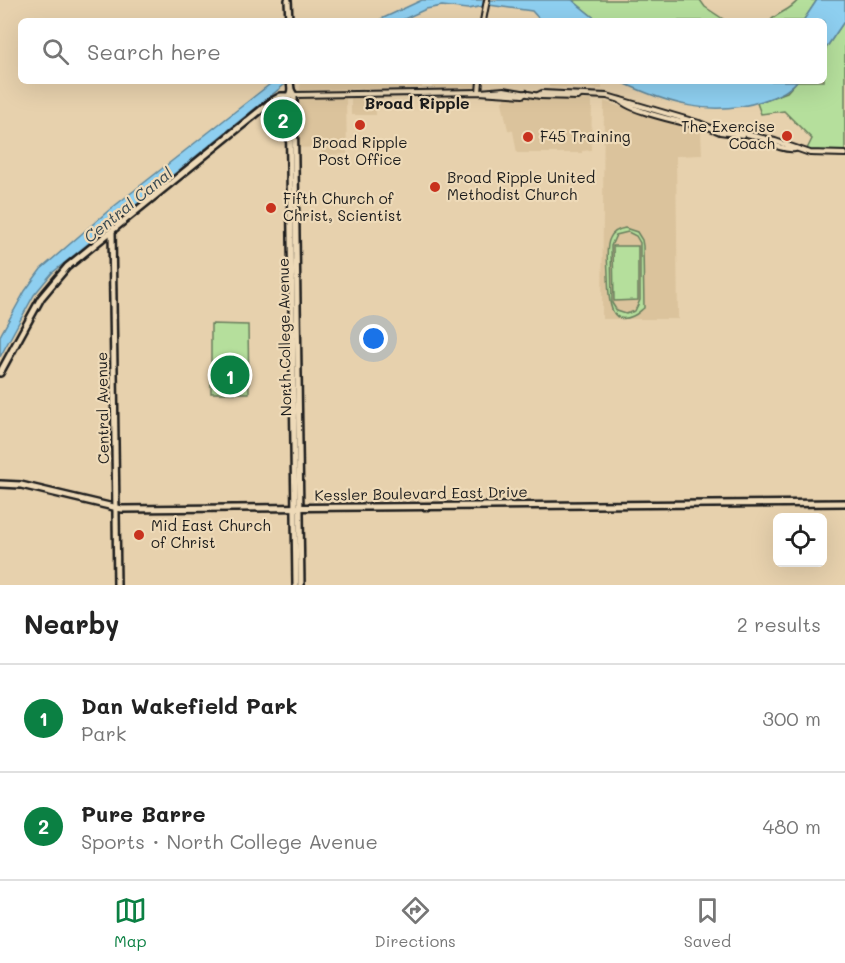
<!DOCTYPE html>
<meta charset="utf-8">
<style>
:root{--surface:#fff;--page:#f2f2f2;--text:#222;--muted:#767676;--line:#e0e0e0;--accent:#0b8043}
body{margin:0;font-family:Mali,sans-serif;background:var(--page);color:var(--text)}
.controls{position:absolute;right:18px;bottom:18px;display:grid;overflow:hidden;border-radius:9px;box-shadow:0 6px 24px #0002}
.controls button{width:54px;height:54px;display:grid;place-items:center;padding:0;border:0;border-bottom:2px solid var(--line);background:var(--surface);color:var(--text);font:30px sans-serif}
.you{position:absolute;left:374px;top:339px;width:21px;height:21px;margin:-15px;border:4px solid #fff;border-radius:50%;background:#1a73e8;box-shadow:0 0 0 9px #1a73e833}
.badge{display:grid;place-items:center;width:39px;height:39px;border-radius:50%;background:var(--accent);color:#fff;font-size:20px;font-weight:700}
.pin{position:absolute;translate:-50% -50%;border:3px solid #fff;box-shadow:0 2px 6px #0006}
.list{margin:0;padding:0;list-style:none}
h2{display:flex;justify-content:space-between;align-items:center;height:78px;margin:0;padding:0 24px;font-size:26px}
h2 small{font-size:20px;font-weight:400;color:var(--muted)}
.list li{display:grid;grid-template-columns:39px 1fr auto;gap:18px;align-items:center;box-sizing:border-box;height:108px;padding:0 24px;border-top:2px solid var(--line)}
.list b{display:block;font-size:22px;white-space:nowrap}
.list p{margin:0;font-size:20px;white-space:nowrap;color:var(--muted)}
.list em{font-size:20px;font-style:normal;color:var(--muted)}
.icon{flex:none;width:33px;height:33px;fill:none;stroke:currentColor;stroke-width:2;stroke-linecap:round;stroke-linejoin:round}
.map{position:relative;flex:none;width:845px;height:585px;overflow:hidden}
.search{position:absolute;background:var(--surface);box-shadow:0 6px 24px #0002;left:18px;right:18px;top:18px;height:66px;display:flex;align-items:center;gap:15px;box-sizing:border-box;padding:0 21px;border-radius:9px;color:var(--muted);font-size:22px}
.sheet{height:294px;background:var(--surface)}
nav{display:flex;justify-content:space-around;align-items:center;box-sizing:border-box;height:84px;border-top:2px solid var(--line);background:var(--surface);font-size:16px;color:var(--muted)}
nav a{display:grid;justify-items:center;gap:3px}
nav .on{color:var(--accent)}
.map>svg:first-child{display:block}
.built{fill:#dbc39c}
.green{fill:#b5df9c;stroke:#687e5c;stroke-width:1.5;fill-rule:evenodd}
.water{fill:#8ecff0;stroke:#60879b;stroke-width:1.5}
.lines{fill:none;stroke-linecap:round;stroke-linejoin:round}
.minor-casing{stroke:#1c1c1c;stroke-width:8}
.major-casing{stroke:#1c1c1c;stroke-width:10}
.minor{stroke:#eedab8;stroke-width:4}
.major{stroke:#eedab8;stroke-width:5}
.poi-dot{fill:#c8321e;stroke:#eedab8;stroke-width:2}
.labels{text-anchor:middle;stroke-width:4.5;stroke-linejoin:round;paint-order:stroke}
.poi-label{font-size:15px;fill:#1c1c1c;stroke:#eedab8;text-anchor:start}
.street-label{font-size:15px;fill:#1c1c1c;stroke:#eedab8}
.neighbourhood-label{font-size:16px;font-weight:bold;fill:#1c1c1c;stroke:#eedab8}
.water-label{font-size:16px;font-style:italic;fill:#384951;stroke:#eedab8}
</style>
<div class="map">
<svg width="845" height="585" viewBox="0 0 845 585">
<rect width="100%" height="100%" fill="#e7d1ad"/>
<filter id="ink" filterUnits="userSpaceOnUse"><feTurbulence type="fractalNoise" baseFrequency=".0167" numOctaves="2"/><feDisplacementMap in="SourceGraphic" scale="12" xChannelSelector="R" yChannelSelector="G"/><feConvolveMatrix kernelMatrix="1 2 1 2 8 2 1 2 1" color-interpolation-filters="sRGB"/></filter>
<g filter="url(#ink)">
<!-- built -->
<g class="built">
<polygon points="301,81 423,81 422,88 300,90"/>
<polygon points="432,81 476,81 476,87 432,88"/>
<polygon points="549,81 602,81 602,89 549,87"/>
<polygon points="346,97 347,154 322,155 321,147 296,148 296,98"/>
<rect x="351" y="97" width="25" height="18"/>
<polygon points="506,97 592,100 591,150 582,151 582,153 517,153 513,131 508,130 502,102"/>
<polygon points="604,101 661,120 669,120 701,130 702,155 676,156 678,319 602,319"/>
</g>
<!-- green -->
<g class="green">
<polygon points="572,0 700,0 705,7 726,21 598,21"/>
<path d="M 798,0 L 817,0 L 803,21 L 770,21 C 778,12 790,11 798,0 Z"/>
<polygon points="845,20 845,154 805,153 812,139 784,111 761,114 757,103 787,92 797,81 824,81 824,51"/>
<path d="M 625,228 L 637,232 L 642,240 L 643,246 L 644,308 C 641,310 638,314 633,316 C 606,329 609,289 608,275 C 608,264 605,247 610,238 C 613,231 619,229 625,228 ZM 628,232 L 636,236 L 640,243 L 640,300 L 635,311 L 626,314 L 617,311 L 612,303 L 611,246 L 616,235 Z"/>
<polygon points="613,246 638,246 638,300 614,301"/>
<polygon points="211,324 248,325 249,393 211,393"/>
</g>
<!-- water -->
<g class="water">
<polygon points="422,0 572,0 598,21 541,21 532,11 489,5 468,9 442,6 426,9 400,21 377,21"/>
<polygon points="817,0 845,0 845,20 824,51 824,21 803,21"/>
<polygon points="274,81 289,81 52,273 34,295 0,357 0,336 25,291 41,269 108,211"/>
<path d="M 619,81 L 797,81 C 785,94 778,95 762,101 C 711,118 666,103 619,81 Z"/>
</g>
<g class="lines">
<!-- minor casing -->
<g class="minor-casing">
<g id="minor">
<polyline points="483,21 487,0"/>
<polyline points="479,92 480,81"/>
<polyline points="480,92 504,90 540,96 578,97 580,95"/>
<polyline points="294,95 479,92 523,95 526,93"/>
<polyline points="538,95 542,93 607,96 699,123 720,132 743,135"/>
<path d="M 620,100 C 632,112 683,122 701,127 L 705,126"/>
<polyline points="716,128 722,128 775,141 810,153 845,154"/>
<path d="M 766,140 C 773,146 786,150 795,149"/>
</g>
</g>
<!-- major casing -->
<g class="major-casing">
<g id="major">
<polyline points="288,0 289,21"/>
<polyline points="290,81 291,90 289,96 296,585"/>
<polyline points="291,90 294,95 301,585"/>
<polyline points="112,230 117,585"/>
<polyline points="0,373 41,298 67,267 272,101 281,96 290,96"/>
<polyline points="0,484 21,485 122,509 845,503"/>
</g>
</g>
<!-- minor -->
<use href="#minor" class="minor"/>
<!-- major -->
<use href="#major" class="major"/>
</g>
</g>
<!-- markers -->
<g class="poi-dot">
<circle cx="360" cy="125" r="6"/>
<circle cx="787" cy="136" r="6"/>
<circle cx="528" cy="137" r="6"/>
<circle cx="435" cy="187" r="6"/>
<circle cx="271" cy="208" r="6"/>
<circle cx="139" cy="535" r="6"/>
</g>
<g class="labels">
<!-- poi labels -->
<g class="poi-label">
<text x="775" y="132" text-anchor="end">The Exercise<tspan x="775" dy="17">Coach</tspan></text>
<text x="540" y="142">F45 Training</text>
<text x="360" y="148" text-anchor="middle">Broad Ripple<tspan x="360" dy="17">Post Office</tspan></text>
<text x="447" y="183">Broad Ripple United<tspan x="447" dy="17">Methodist Church</tspan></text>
<text x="283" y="204">Fifth Church of<tspan x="283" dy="17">Christ, Scientist</tspan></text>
<text x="151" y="531">Mid East Church<tspan x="151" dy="17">of Christ</tspan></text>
</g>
<!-- street labels -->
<g class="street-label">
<text transform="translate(285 337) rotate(-91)" y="5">North College Avenue</text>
<text transform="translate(103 408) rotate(-91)" y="5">Central Avenue</text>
<text transform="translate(421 494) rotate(-1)" y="5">Kessler Boulevard East Drive</text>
</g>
<!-- neighbourhood labels -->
<g class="neighbourhood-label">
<text x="417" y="109">Broad Ripple</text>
</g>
<!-- water labels -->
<g class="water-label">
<text transform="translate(128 205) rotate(-39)" y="6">Central Canal</text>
</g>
</g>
</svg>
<div class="controls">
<button><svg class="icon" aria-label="locate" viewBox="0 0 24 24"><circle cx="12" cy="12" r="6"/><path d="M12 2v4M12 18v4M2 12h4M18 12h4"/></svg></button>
</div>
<div class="you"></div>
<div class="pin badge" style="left:230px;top:375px">1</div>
<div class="pin badge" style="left:283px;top:119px">2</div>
<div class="search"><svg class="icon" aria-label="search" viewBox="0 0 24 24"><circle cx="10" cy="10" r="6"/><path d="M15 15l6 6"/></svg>Search here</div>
</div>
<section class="sheet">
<h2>Nearby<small>2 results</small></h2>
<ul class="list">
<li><span class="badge">1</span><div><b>Dan Wakefield Park</b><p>Park</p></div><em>300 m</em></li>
<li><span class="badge">2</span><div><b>Pure Barre</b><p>Sports · North College Avenue</p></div><em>480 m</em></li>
</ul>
</section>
<nav>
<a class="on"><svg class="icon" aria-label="map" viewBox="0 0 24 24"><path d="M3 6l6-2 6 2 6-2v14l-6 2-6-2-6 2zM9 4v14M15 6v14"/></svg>Map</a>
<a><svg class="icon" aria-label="directions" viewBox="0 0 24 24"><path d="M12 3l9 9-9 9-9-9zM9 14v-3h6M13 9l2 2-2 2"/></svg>Directions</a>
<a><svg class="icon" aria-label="saved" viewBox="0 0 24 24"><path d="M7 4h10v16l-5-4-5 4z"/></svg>Saved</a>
</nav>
